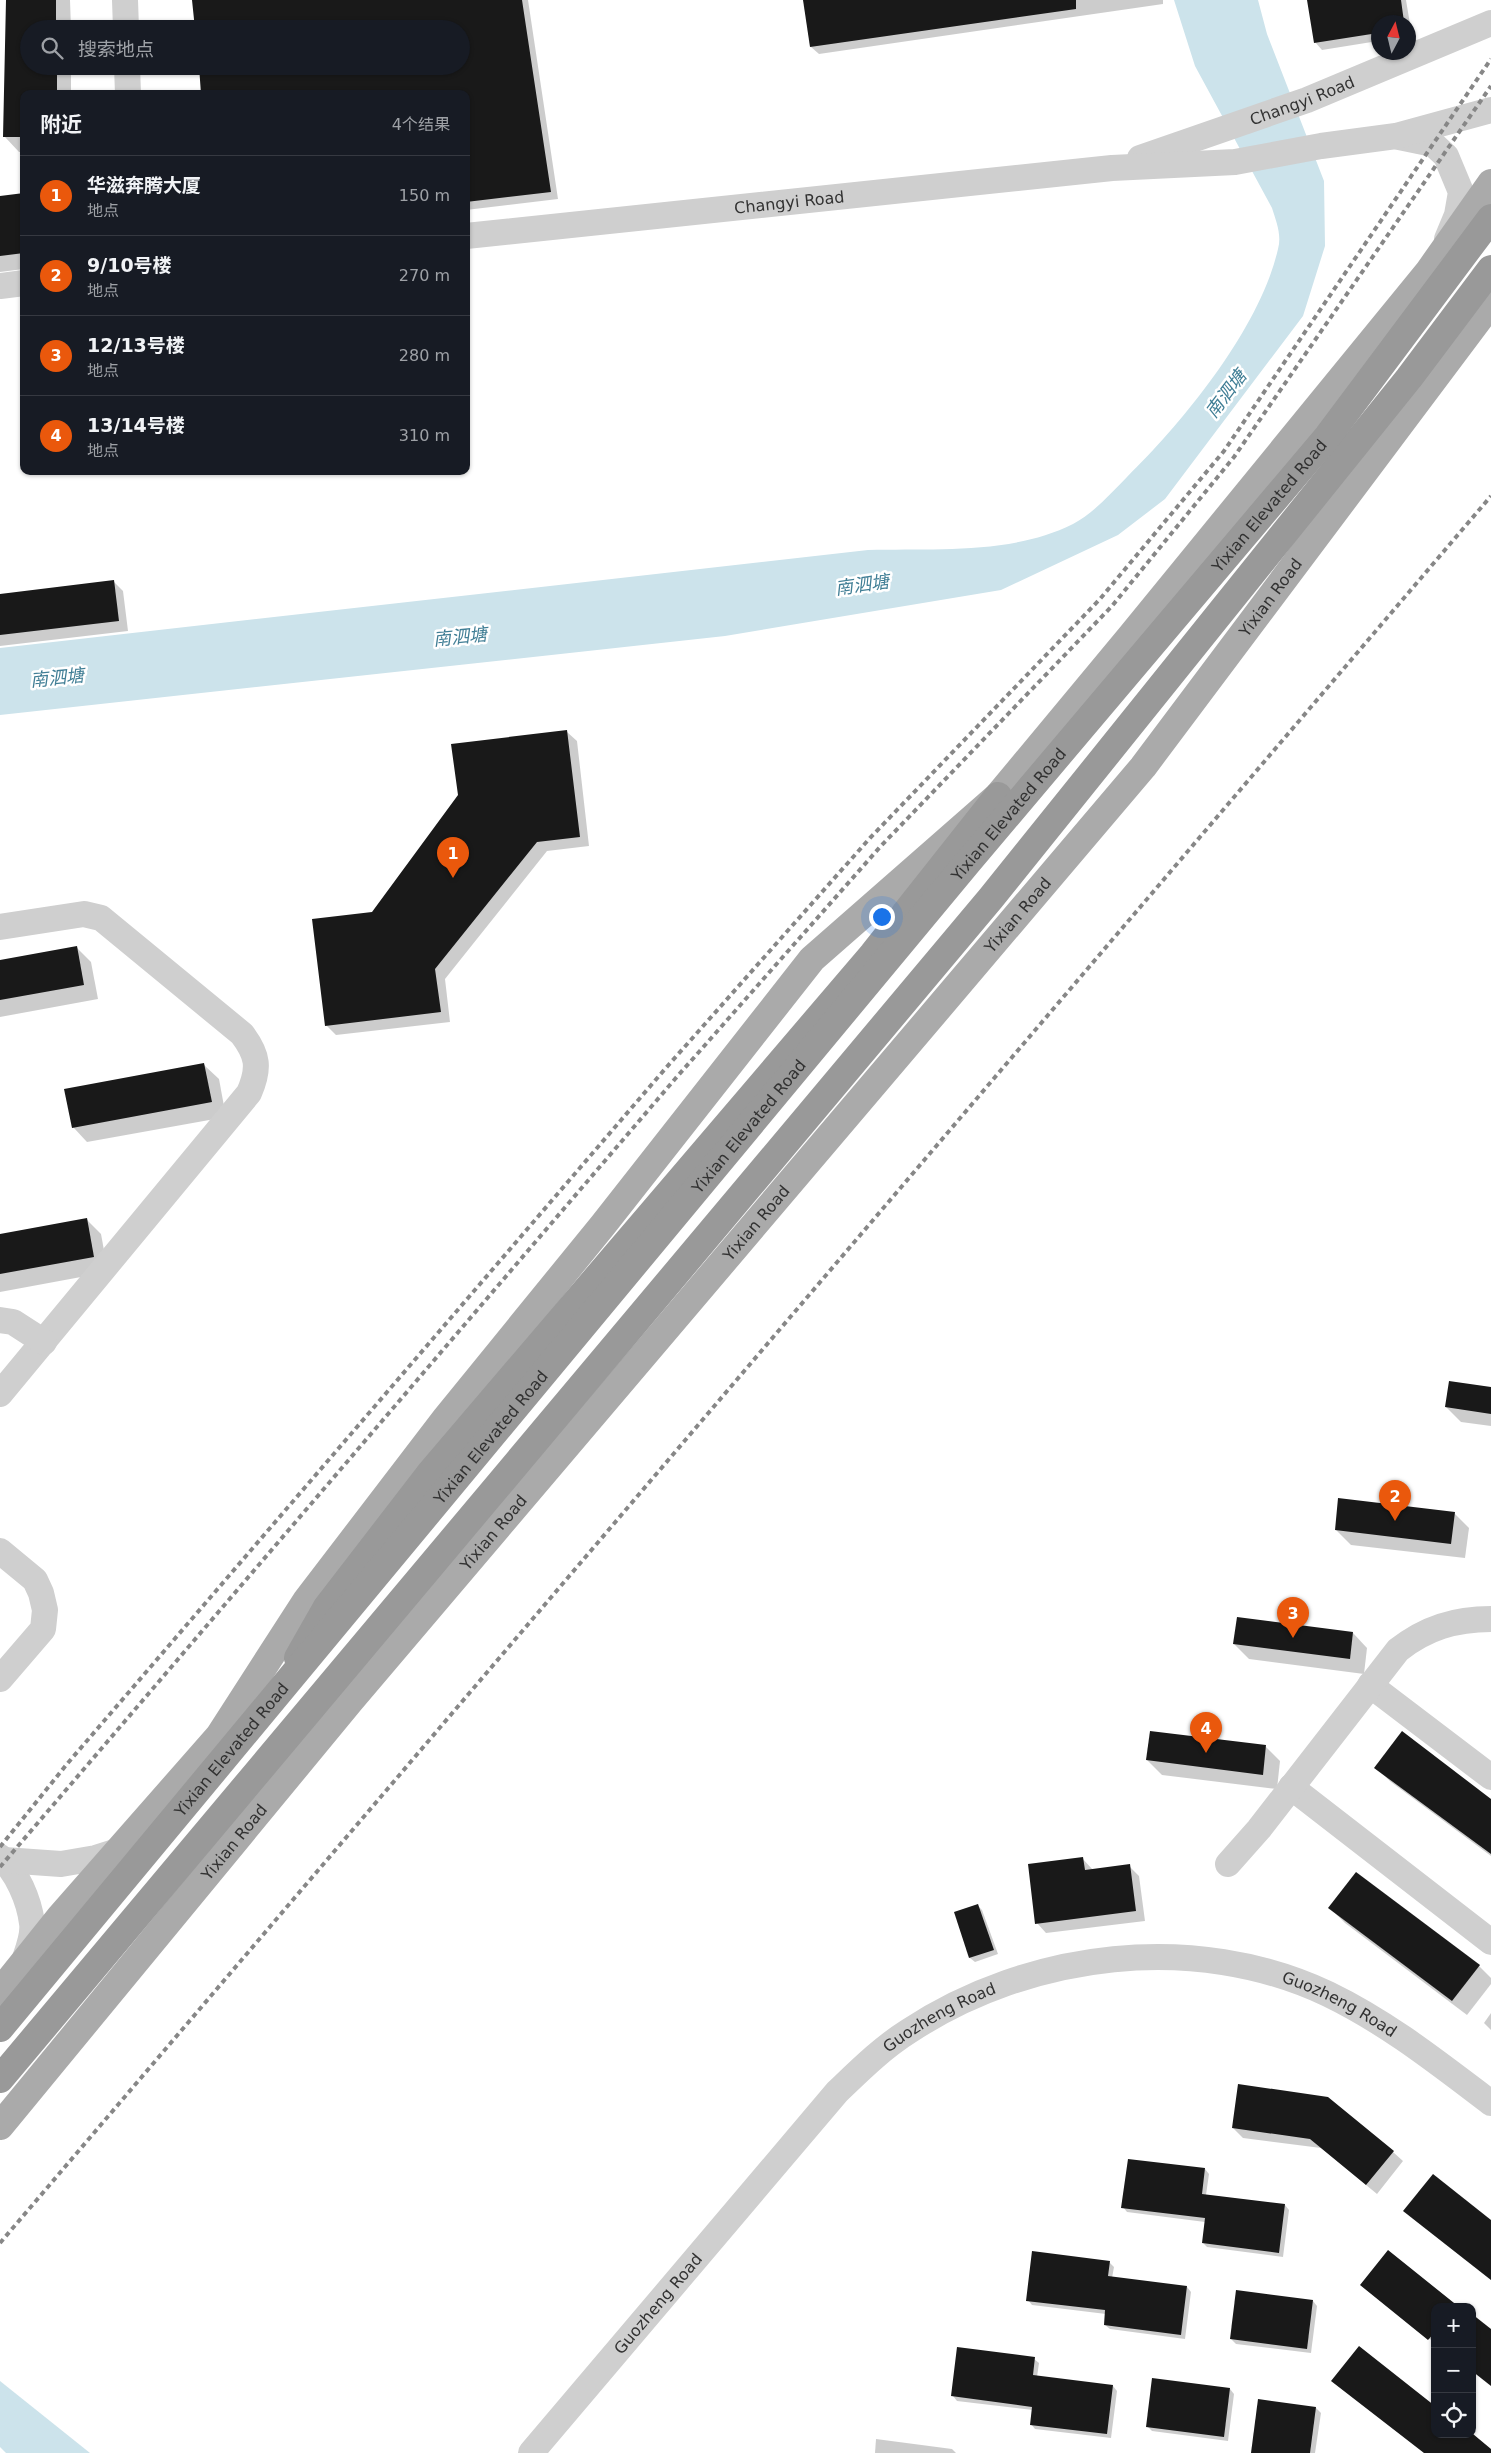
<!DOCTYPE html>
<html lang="zh">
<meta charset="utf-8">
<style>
:root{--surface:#171b24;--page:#20242c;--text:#f1f3f6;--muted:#9ea1a6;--line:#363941;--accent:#ea580c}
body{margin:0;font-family:"DejaVu Sans","Noto Sans SC",sans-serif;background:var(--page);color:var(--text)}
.controls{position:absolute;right:15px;bottom:15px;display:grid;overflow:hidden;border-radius:10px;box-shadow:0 1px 4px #0004}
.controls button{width:45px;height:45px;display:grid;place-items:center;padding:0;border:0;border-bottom:1px solid var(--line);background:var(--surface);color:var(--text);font:25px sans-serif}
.compass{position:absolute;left:1371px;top:15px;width:45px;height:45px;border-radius:50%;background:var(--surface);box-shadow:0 1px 4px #0004;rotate:7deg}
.you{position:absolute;left:881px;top:916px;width:18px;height:18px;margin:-12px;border:4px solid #fff;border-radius:50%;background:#1a73e8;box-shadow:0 0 0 8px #1a73e833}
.badge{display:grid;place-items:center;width:32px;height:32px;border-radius:50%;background:var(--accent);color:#fff;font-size:16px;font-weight:700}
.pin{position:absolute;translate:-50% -41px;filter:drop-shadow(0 1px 2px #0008)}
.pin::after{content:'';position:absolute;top:26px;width:18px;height:15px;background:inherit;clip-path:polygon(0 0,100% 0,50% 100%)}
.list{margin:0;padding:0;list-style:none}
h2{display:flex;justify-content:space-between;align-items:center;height:65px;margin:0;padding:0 20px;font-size:21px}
h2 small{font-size:16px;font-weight:400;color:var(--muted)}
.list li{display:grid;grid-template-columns:32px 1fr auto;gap:15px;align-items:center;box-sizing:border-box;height:80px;padding:0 20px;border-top:1px solid var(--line)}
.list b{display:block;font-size:19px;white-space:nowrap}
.list p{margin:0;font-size:16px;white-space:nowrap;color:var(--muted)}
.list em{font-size:16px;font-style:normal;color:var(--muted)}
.icon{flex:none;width:28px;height:28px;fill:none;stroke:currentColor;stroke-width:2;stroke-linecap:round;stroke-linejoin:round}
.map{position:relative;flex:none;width:1491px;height:2453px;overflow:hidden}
.search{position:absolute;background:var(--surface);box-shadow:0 1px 4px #0004;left:20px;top:20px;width:450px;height:55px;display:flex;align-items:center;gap:12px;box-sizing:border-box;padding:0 18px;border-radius:28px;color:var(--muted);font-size:19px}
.panel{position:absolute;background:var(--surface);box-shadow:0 1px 4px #0004;left:20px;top:90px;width:450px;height:385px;border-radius:10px}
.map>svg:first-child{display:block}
.water{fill:#cce3eb}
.shadow{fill:#0003}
.building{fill:#191919}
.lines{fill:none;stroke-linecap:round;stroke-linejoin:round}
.minor{stroke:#cfcfcf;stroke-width:26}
.major{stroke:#aaa;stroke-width:28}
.highway{stroke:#999;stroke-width:28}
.rail{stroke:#878787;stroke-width:4;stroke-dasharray:5 4;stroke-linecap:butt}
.highway-bridge{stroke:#999;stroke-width:28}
.labels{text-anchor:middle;stroke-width:5;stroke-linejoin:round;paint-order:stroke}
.street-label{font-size:16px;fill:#323232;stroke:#fff}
.water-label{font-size:18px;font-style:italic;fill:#407e95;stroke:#fff}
</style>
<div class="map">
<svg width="1491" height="2453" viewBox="0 0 1491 2453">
<rect width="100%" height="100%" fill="#fff"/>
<!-- water -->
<g class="water">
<path d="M 1174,0 L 1258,0 L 1267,34 L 1324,181 L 1325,246 L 1303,316 L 1165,499 L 1118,535 L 1001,590 L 725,636 L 0,715 L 0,648 L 868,550 C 935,548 1011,555 1073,524 C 1094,513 1111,493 1127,477 C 1184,421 1260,328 1278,249 C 1282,235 1276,221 1272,208 L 1195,66 Z"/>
<polygon points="0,2381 90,2453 6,2453 0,2447"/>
</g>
<!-- shadow -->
<g class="shadow">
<polygon points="7,0 70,0 71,29 29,29 29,66 71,66 71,94 24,94 24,152 19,152 5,137"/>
<polygon points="193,0 528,0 558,199 466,210 466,94 461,66 461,29"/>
<polygon points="805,0 1163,0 1163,4 819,54 811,47"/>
<polygon points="1308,0 1406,0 1412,36 1408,37 1408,22 1378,22 1378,41 1322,50 1315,42"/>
<polygon points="24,195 24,269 0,272 0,205"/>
<polygon points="113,581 123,591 128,631 0,646 0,595"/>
<polygon points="567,732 577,741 589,846 547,851 445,979 450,1022 336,1035 326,1025 373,913"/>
<polygon points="76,947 91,962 98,999 0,1017 0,961"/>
<polygon points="204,1065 219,1079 226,1117 87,1142 73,1127"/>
<polygon points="86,1219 101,1234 108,1272 0,1292 0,1235"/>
<polygon points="1491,1388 1491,1426 1461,1422 1446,1407"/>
<polygon points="1454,1513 1469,1528 1465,1558 1351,1545 1336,1530"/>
<polygon points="1353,1633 1367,1648 1364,1674 1249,1659 1234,1644"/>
<polygon points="1266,1747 1280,1761 1277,1789 1162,1775 1147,1760"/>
<polygon points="1376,1768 1491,1801 1491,1856 1391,1782"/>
<polygon points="1082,1858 1093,1870 1129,1866 1139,1876 1145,1921 1046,1933 1037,1923"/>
<polygon points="978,1906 982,1910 998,1954 975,1962 970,1958 955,1913"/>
<polygon points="1330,1908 1479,1966 1491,1978 1491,1984 1467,2015 1345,1923"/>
<polygon points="1491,2013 1491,2030 1484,2023"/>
<polygon points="1239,2086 1393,2152 1403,2161 1377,2194 1321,2148 1243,2138 1233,2128"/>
<polygon points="1205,2169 1209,2174 1206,2195 1285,2205 1289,2210 1283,2257 1207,2247 1203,2243 1205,2222 1127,2212 1123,2207"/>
<polygon points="1405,2211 1491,2222 1491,2280 1415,2220"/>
<polygon points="1388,2252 1459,2307 1435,2307 1435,2343 1366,2289"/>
<polygon points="1109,2262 1114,2267 1112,2278 1187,2287 1191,2292 1185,2339 1110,2329 1105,2325 1106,2314 1032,2305 1028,2300"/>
<polygon points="1313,2301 1317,2306 1311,2353 1236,2344 1231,2339"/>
<polygon points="1034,2359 1039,2363 1037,2377 1113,2386 1117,2391 1111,2438 1035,2429 1031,2424 1033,2410 957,2401 953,2396"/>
<polygon points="1230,2389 1234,2394 1228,2441 1152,2431 1148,2427"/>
<polygon points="1260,2401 1316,2408 1321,2413 1315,2453 1253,2453"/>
<polygon points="876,2439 952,2449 956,2453 875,2453"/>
</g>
<!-- building -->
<g class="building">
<polygon points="6,0 56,0 56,29 29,29 29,66 57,66 57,94 24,94 24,137 3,137"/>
<polygon points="192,0 522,0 551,192 466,202 466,94 201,94 199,66 461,66 461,29 195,29"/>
<polygon points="803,0 1076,0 1076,9 810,47"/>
<polygon points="1307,0 1401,0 1404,22 1378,22 1378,33 1314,43"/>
<polygon points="24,193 24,253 0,256 0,196"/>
<polygon points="114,580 119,621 0,635 0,594"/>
<polygon points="567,730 580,837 537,842 435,969 441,1012 325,1026 312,919 372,912 458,795 451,744"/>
<polygon points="77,946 84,985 0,1000 0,960"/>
<polygon points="204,1063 212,1102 72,1128 64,1089"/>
<polygon points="87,1218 94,1257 0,1274 0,1234"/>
<polygon points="1449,1381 1491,1387 1491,1414 1445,1407"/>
<polygon points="1338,1498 1455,1512 1451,1544 1335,1530"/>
<polygon points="1237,1617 1353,1632 1350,1659 1233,1644"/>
<polygon points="1150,1731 1266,1745 1263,1775 1146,1760"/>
<polygon points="1402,1731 1491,1799 1491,1854 1374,1768"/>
<polygon points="1083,1857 1085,1870 1130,1864 1136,1911 1035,1924 1028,1864"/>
<polygon points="1356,1872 1480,1965 1452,2001 1328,1908"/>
<polygon points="978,1904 994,1950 969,1958 954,1912"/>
<polygon points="1238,2084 1328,2097 1394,2151 1366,2185 1310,2139 1232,2128"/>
<polygon points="1128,2159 1205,2168 1202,2194 1285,2204 1279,2253 1202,2243 1205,2218 1121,2208"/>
<polygon points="1433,2174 1491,2220 1491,2280 1403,2211"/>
<polygon points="1388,2250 1459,2307 1435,2307 1435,2332 1428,2340 1360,2285"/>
<polygon points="1032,2251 1110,2261 1108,2276 1187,2286 1181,2335 1104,2325 1105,2310 1026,2301"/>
<polygon points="1236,2290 1313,2300 1307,2349 1230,2339"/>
<polygon points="1472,2314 1491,2329 1491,2386 1472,2371"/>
<polygon points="1359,2346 1435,2406 1435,2434 1473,2434 1491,2449 1491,2453 1424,2453 1331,2381"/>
<polygon points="957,2347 1035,2357 1033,2375 1113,2385 1107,2434 1030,2425 1032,2407 951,2396"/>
<polygon points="1152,2378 1230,2388 1224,2437 1146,2427"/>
<polygon points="1258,2399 1316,2407 1310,2453 1251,2453"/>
</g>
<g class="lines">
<!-- minor -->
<g class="minor">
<polyline points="125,0 126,29"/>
<polyline points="127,66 128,94"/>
<polyline points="1399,137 1433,144 1446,156 1461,192 1457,215 1447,239"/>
<path id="s1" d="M 1140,158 L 1307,100 L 1491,23"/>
<path id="s2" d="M 466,236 L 1112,168 L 1235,162 L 1321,146 L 1396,136 L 1491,110"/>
<polyline points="0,286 24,283"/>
<path d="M 0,927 L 84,914 L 101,918 L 242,1034 C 258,1055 260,1068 249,1093 L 0,1394"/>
<polyline points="0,1320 13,1322 44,1342"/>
<polyline points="0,1551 35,1580 41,1593 45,1610 43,1629 0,1679"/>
<polyline points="1370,1685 1491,1777"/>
<polyline points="1291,1787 1491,1942"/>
<path d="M 0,1857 C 17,1872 29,1900 32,1923 C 34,1935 28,1949 24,1961"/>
<polyline points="4,1860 61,1864 96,1858 118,1851"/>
<path d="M 1228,1864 L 1259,1829 L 1398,1650 C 1426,1628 1455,1619 1491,1619"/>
<path id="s3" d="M 531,2453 L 837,2092 C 860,2070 882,2048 909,2031 C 1029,1952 1195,1931 1328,1994 C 1388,2023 1438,2063 1491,2103"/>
</g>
<!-- major -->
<g class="major">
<polyline points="0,1992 60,1917 219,1736 306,1601 446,1418 603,1225 812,959 998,796 1131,636 1429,271 1491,183"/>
<path id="s4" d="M 0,2126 L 350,1701 L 1143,767 L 1491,303"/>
</g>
<!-- highway -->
<g class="highway">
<polyline points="298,1658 327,1607 431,1472 873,954 998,796"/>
<polyline points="0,2079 991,898 1409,378 1491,269"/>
</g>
<!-- rail -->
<g class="rail">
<polyline points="0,1847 67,1764 665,1069 870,838 1100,599 1224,451 1491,59"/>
<polyline points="0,1867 675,1079 880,847 1112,606 1234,457 1491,86"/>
<polyline points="0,2243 1491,496"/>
</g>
<!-- highway-bridge -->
<path class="highway-bridge" id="s5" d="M 0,2028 L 968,862 L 1328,436 L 1491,218"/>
</g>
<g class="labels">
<!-- street labels -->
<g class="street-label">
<text dy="6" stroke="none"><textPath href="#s1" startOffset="172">Changyi Road</textPath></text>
<text dy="6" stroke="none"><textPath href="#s2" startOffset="325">Changyi Road</textPath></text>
<text dy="6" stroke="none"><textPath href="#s5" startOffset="1982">Yixian Elevated Road</textPath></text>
<text dy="6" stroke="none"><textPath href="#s4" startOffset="1988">Yixian Road</textPath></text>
<text dy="6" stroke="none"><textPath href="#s5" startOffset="1578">Yixian Elevated Road</textPath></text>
<text dy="6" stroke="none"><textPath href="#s4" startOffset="1582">Yixian Road</textPath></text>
<text dy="6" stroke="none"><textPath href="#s5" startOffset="1172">Yixian Elevated Road</textPath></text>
<text dy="6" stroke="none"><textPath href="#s4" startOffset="1178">Yixian Road</textPath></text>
<text dy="6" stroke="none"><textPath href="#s5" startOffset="768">Yixian Elevated Road</textPath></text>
<text dy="6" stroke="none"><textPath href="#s4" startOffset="772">Yixian Road</textPath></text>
<text dy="6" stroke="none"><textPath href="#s5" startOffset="362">Yixian Elevated Road</textPath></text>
<text dy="6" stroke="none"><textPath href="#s4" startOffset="368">Yixian Road</textPath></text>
<text dy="6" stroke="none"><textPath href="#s3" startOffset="1021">Guozheng Road</textPath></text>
<text dy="6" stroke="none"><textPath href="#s3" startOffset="601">Guozheng Road</textPath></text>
<text dy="6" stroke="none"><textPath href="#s3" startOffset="196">Guozheng Road</textPath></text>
</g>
<!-- water labels -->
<g class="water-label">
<text transform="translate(1226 394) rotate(-53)" y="6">南泗塘</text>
<text transform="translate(862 585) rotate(-8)" y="6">南泗塘</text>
<text transform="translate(460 637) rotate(-6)" y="6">南泗塘</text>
<text transform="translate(57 678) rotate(-6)" y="6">南泗塘</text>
</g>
</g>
</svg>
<div class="controls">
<button>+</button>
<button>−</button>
<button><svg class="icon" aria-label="locate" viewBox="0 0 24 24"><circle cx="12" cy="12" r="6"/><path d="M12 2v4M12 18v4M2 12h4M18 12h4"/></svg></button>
</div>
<svg class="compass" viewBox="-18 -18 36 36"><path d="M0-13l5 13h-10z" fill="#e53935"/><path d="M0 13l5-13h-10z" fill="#9ea1a6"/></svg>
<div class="you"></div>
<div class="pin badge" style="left:453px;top:878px">1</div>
<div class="pin badge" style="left:1395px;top:1521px">2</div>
<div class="pin badge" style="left:1293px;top:1638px">3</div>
<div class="pin badge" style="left:1206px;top:1753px">4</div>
<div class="search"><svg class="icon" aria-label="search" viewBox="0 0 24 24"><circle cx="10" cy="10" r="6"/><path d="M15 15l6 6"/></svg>搜索地点</div>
<section class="panel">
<h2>附近<small>4个结果</small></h2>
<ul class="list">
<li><span class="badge">1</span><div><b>华滋奔腾大厦</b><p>地点</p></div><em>150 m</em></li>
<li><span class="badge">2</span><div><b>9/10号楼</b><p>地点</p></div><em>270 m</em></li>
<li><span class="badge">3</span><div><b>12/13号楼</b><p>地点</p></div><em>280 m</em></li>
<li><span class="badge">4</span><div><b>13/14号楼</b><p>地点</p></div><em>310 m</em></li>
</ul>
</section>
</div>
